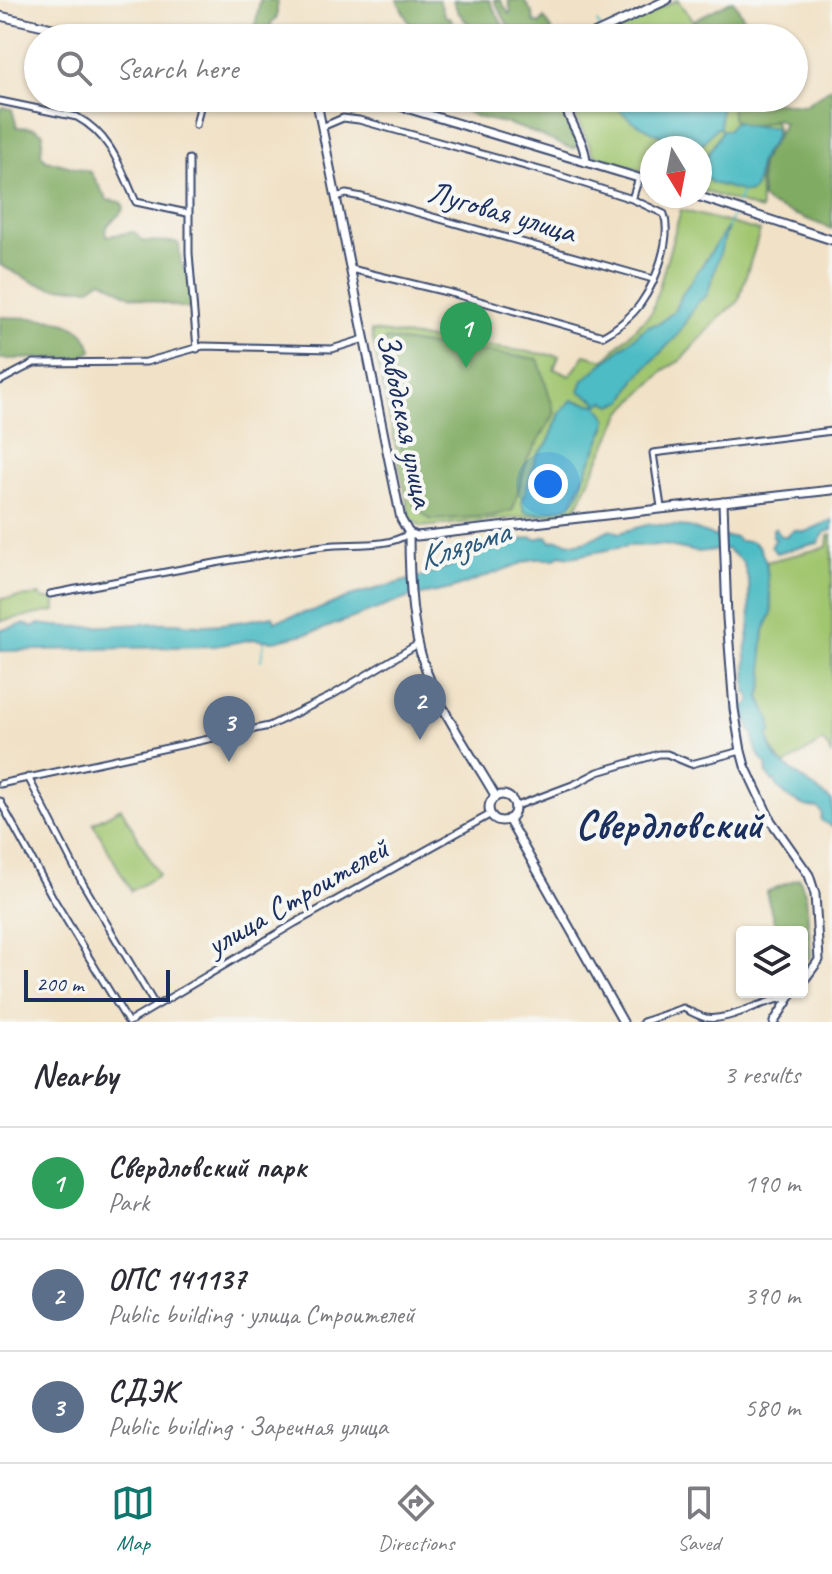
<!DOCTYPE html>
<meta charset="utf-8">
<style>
:root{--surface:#fff;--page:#f7f7f7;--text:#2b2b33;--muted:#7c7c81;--line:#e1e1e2;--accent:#0f766e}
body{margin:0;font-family:Caveat,sans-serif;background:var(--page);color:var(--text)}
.controls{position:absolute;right:24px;bottom:24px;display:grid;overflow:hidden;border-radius:8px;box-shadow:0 2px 6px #0004}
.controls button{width:72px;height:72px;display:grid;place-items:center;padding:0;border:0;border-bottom:2px solid var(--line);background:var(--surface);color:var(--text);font:40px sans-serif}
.compass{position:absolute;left:640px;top:136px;width:72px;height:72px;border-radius:50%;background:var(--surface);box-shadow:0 2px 6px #0004;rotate:170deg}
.scale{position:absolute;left:24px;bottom:20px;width:146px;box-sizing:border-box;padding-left:8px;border:4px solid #1b2f5e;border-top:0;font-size:22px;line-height:28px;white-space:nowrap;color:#1b2f5e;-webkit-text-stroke:6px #f6f6f2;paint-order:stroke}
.you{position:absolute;left:548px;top:484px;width:28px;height:28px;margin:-20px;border:6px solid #fff;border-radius:50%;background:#1a73e8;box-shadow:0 0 0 12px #1a73e833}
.badge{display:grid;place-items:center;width:52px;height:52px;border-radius:50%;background:var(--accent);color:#fff;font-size:26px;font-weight:700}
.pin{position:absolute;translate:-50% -66px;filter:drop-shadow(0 2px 4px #0008)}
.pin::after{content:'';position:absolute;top:42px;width:28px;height:24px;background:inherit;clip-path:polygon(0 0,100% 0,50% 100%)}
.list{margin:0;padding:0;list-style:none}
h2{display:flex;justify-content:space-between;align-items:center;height:104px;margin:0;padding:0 32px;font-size:34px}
h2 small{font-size:26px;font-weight:400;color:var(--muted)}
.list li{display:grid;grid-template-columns:52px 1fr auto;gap:24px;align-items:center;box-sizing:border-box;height:112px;padding:0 32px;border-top:2px solid var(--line)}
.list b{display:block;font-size:30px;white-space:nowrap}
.list p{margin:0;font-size:26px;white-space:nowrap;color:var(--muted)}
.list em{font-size:26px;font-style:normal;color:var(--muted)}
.icon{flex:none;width:44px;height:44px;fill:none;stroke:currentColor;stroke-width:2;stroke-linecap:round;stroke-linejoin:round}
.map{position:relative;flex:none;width:832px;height:1022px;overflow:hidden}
.search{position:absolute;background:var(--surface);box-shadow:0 2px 6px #0004;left:24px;right:24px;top:24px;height:88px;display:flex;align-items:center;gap:20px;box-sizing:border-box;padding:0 28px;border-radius:44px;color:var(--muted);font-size:30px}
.sheet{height:440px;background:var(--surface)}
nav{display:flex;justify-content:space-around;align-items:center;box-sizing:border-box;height:112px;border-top:2px solid var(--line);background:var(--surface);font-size:22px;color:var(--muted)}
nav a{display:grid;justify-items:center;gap:4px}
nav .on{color:var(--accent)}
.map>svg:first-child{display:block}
.green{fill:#a1c670;stroke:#5e7a67;stroke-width:2}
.forest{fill:#80ab62;stroke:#4e6d60;stroke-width:2}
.water{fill:#4ebcc4;stroke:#347691;stroke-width:2}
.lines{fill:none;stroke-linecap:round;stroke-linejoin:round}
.stream{stroke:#4ebcc4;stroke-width:2}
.minor-casing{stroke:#3b4a6e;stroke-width:9}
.tertiary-casing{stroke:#3b4a6e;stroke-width:11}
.secondary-casing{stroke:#3b4a6e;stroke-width:11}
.minor{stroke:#fff;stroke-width:5}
.tertiary{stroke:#fff;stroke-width:7}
.secondary{stroke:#fff;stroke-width:7}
.labels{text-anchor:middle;stroke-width:8;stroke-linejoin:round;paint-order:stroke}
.street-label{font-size:32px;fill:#1b2f5e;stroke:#f6f6f2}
.water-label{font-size:34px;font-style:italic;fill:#2a597d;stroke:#f6f6f2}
.district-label{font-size:40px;font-weight:bold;fill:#1b2f5e;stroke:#f6f6f2}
</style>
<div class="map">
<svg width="832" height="1022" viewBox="0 0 832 1022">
<rect width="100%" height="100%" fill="#f6f6f2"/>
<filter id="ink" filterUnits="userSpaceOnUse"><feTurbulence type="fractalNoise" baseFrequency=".0125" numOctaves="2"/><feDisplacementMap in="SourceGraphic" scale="16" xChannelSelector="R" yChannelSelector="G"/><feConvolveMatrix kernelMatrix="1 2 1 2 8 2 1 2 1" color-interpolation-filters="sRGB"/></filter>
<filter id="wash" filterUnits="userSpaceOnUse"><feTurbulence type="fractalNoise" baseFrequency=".006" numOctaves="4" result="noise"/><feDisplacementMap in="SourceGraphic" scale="32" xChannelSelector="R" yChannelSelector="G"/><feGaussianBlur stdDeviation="1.8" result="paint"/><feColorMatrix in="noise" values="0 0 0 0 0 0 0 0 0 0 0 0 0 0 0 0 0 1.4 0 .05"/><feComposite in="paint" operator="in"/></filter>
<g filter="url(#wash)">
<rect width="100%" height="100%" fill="#f1e2c7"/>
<!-- green -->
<g class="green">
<polygon points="677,0 708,38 592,38"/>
<path d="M 571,98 L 757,98 C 800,151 764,128 759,171 C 758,183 761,197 761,210 L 700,190 L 700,148 L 652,148 L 652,174 L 594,155 L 570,104 Z"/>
<polygon points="681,210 760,231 738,302 721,316 680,361 667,368 622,412 574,512 422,527 411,519 371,331 559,356 554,369 570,376 585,355 604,360 652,312"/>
<path d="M 832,535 L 832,754 L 823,741 L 785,765 C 774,757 771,747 768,735 L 771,731 L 770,719 L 760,698 L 764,679 L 761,653 L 764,630 L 772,613 L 766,562 L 827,547 L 828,536 Z"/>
<polygon points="40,595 42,598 55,600 55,611 0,621 0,599"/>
<polygon points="121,808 159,875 131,891 93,823"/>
</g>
<!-- forest -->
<g class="forest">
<polygon points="260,0 277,0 277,17 271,23 270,38 253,38"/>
<polygon points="397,0 439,0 445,16 451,18 456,38 444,35 441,38 417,38"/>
<polygon points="453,0 489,0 510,38 466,38 469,25 458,12"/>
<polygon points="494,0 500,0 509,14 511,11 508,0 524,0 533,14 534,22 540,24 544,18 557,38 526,38 520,31 521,38 515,38"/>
<polygon points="733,0 756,38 708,38 694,20"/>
<path d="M 832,87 L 832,229 L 768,204 L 762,198 C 762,188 759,174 761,164 C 764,153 778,138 784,123 L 776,119 L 743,129 C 729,122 731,113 733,98 L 763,98 L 767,102 L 805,105 Z"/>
<path d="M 497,98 L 560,98 L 562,108 L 579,140 L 579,146 L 572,149 C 552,141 532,131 511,125 C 495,120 474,120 463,108 L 468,103 L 505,114 Z"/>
<path d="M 3,107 L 12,109 L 17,127 L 34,128 L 43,133 L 41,154 L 46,160 L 91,172 L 107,200 L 121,202 L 124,208 C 119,218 108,221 105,231 L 107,236 L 134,232 L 143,241 L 176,242 L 179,245 L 181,264 C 193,274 193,294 189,309 L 130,296 L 102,280 L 90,288 L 53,288 L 33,282 L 0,265 L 0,111 Z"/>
<path d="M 0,317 C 31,319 84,312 92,351 L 80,358 L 0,359 Z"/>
<polygon points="385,339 538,359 555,413 527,460 513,510 493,516 431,520 414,506 386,376"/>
<polygon points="799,878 806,895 811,956 802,964 802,932 777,932 766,892"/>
</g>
<!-- water -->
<g class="water">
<polygon points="606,98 716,98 721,105 720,128 716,128 699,148 676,148 661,136 632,121"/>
<path d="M 737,122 C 751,130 761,124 775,128 C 777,144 764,149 759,164 C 757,171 759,184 753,190 C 752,192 749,192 748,193 L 712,183 L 700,172 L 701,165 L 721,133 L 721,130 L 728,130 L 732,124 Z"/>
<polygon points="728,227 707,295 698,302 676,337 636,378 624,401 612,405 604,401 598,406 607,418 606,427 571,506 541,513 525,512 522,502 537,455 548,443 561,411 572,400 596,405 597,401 579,391 583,380 648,326 660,323 674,311 683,293"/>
<polygon points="832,520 832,530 825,532 818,543 776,553 771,546 776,539 773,537 773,529 776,528 780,536 788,536 794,530 805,532"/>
<path d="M 650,524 L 689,527 L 715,537 L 735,537 L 739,541 L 751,541 L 759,547 L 766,562 L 772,613 L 764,630 L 762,653 L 764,679 L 760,698 L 770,719 L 771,732 L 768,735 L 771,749 L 778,760 L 832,801 L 832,827 L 821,820 L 822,813 L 818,808 C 802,808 781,796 775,781 L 772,781 L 767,774 L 766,764 C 758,757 753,746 754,734 L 750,730 L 744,708 L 750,702 L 750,696 L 746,692 L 746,653 L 750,624 L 749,582 L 743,562 L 727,549 L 697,552 L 664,545 L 628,546 L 570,557 L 560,555 L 555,559 L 533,559 L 451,589 L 410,597 L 317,631 L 274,641 L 254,639 L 215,646 L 0,651 L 0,630 L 24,624 L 33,627 L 39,624 C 77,630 116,625 156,623 C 173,622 189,625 205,625 C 228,625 250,620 273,616 L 275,621 L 322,608 L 350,596 L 424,576 L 475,557 L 491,548 L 531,537 L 536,539 L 547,536 L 551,542 L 556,540 C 563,540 570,544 577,543 C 588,543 600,533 611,529 L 619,533 Z"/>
</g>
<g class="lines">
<!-- stream -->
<g class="stream">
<polyline points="597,22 601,29"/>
<polyline points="737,203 742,193"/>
<polyline points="728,227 733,213"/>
<polyline points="261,660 264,642"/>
</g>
</g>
</g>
<g filter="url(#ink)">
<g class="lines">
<!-- minor casing -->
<g class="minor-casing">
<g id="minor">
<path d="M 0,101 L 77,117 C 111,135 121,169 136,202 L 187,213"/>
<polyline points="196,125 202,98"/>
<path d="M 322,127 L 343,118 L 359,120 L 554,174 L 632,199 L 664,214 C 672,238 656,282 641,303 C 633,315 616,329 603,336 L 455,294 L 351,269"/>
<polyline points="189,159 189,253 197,349"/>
<polyline points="336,197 346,194 362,197 653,279"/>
<polyline points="632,199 639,178"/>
<polyline points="0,381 34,363 146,362 203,346 332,349 364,339"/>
<polyline points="661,507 653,453 832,431"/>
<path d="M 50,594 C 141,577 232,558 324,546 C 350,542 385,549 408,534"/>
<polyline points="28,777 82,882 155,1005"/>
<polyline points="0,784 269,726 329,697 418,644"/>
<polyline points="0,801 53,898 128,1022"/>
<polyline points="514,807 575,784 598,772 659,754 667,754 691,764 741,751"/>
<polyline points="129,1022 295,923 491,814"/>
<path d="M 643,1022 L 683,1008 C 690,1011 698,1016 706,1018 C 730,1022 762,999 788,998"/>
</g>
</g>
<!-- tertiary casing -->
<g class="tertiary-casing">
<g id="tertiary">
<polyline points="585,38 667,0"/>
<polyline points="316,98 385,441 401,519 409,533"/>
<path d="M 564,98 C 566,121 585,138 586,162"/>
<polyline points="723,502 727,618 734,709 741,751 745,766 771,821 809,875 815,894 819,960 802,983"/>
<polyline points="409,533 417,536 832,490"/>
<path d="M 409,533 C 409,572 411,624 423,661 C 438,709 471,753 496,797"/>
<circle cx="502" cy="808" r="13"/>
<polyline points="508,819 623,1022"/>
<polyline points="774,1022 793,992"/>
</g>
</g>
<!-- secondary casing -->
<g class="secondary-casing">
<g id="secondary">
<polyline points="0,16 96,38"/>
<polyline points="373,98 652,182"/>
<polyline points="697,196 832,240"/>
</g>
</g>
<!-- minor -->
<use href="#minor" class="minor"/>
<!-- tertiary -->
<use href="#tertiary" class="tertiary"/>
<!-- secondary -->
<use href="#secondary" class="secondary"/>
</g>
</g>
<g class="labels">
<!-- street labels -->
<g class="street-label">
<text transform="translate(502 211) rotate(16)" y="11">Луговая улица</text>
<text transform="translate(406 420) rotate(78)" y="11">Заводская улица</text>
<text transform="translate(297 896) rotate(-30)" y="11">улица Строителей</text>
</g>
<!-- water labels -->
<g class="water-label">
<text transform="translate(463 544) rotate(-18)" y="12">Клязьма</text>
</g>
<!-- district labels -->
<g class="district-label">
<text x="669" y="838">Свердловский</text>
</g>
</g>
</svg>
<div class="controls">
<button><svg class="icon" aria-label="layers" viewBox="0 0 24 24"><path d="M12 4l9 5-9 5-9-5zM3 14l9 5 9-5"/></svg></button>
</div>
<svg class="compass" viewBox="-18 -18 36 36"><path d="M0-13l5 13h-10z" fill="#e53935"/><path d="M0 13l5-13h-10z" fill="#7c7c81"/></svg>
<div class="scale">200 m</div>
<div class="you"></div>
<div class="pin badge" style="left:466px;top:368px;background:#2e9e5b">1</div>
<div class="pin badge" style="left:420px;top:740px;background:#5c6f8a">2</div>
<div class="pin badge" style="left:229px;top:762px;background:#5c6f8a">3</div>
<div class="search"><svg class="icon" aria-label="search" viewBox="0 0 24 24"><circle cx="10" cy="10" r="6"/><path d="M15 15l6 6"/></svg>Search here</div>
</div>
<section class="sheet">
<h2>Nearby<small>3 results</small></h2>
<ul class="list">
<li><span class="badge" style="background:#2e9e5b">1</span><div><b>Свердловский парк</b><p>Park</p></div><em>190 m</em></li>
<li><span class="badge" style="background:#5c6f8a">2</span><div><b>ОПС 141137</b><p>Public building · улица Строителей</p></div><em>390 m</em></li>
<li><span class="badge" style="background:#5c6f8a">3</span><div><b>СДЭК</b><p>Public building · Заречная улица</p></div><em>580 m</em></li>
</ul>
</section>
<nav>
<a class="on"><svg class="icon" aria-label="map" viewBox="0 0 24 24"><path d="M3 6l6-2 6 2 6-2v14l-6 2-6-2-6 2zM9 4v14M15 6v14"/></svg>Map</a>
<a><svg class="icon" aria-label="directions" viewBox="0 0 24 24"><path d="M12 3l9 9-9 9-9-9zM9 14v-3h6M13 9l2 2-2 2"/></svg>Directions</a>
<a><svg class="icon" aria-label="saved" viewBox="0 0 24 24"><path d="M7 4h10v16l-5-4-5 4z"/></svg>Saved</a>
</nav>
